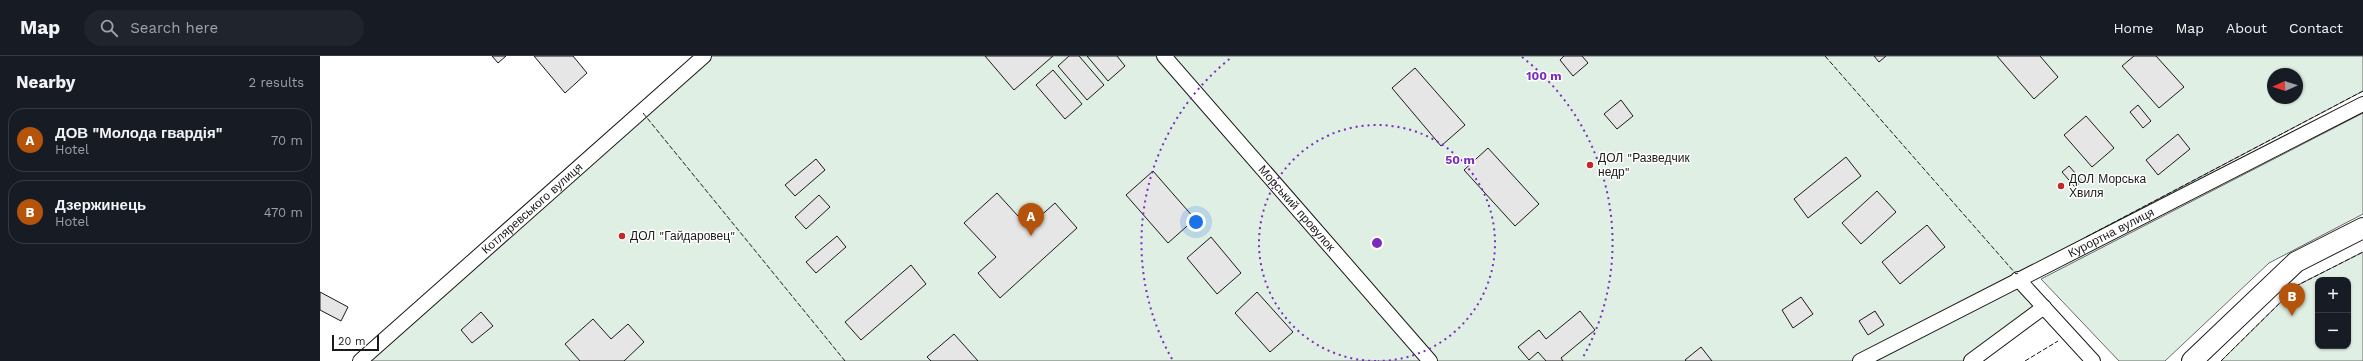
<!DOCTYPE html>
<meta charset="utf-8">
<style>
:root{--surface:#171b24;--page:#20242c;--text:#f1f3f6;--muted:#9ea1a6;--line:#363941;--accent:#b45309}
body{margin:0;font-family:"Work Sans",sans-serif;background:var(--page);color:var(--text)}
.controls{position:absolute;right:12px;bottom:12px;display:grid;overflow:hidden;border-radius:8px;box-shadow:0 1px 3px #0004}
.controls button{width:36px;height:36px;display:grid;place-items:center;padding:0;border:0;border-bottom:1px solid var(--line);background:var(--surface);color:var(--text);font:20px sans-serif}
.compass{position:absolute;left:1947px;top:12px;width:36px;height:36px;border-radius:50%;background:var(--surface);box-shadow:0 1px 3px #0004;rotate:267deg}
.scale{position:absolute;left:12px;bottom:10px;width:47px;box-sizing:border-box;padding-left:4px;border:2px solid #1a1a1a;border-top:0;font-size:11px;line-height:14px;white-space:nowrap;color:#1a1a1a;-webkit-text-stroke:3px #fff;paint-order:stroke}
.you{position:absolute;left:876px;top:166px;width:14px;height:14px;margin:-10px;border:3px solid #fff;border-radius:50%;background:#1a73e8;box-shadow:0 0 0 6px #1a73e833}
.badge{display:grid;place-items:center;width:26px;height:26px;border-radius:50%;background:var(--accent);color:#fff;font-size:13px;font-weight:700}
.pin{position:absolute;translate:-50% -33px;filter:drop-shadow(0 1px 2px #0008)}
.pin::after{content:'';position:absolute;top:21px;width:14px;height:12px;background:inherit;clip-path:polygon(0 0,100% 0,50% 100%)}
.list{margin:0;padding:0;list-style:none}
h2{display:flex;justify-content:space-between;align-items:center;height:52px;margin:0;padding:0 16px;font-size:17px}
h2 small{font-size:13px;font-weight:400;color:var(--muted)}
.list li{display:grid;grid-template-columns:26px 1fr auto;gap:12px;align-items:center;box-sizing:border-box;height:64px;margin:0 8px 8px;padding:0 8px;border:1px solid var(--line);border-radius:16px}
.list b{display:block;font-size:15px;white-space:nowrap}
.list p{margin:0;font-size:13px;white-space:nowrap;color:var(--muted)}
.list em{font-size:13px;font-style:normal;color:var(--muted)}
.icon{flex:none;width:22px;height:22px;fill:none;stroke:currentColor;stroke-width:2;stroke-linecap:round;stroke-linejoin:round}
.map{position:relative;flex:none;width:2043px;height:305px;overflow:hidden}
header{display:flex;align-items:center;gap:24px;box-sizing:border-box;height:56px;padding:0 20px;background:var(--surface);border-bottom:1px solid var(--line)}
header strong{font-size:19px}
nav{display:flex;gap:22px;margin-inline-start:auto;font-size:14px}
.search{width:280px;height:36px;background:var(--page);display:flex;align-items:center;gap:10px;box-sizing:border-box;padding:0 14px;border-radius:22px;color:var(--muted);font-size:15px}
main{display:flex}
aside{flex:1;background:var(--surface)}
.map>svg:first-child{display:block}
.green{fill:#e0efe3;stroke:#6a6a6a;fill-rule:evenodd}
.building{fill:#e6e6e6;stroke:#1a1a1a}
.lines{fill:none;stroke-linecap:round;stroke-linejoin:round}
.minor-casing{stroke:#1a1a1a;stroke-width:16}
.secondary-casing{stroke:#1a1a1a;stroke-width:22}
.minor{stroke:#fff;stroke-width:14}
.secondary{stroke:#fff;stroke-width:20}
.fence{stroke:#1a1a1a;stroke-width:1;stroke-dasharray:5 2;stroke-linecap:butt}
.ring{fill:none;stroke:#7b2cbf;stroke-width:2;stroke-dasharray:2 4}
.poi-dot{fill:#c62828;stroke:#fff;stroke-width:1.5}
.labels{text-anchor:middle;stroke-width:3;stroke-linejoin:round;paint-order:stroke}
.poi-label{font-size:12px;fill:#1a1a1a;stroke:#fff;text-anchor:start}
.street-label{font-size:12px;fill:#1a1a1a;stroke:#fff}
.centre{fill:#7b2cbf;stroke:#fff;stroke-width:2}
.ring-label{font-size:12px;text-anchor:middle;font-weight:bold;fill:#7b2cbf;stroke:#fff;stroke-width:3;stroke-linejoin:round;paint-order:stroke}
</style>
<header>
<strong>Map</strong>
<div class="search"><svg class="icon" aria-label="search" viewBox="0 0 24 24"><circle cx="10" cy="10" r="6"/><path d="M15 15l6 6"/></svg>Search here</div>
<nav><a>Home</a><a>Map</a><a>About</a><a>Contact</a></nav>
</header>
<main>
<aside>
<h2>Nearby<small>2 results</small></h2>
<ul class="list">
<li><span class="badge">A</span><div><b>ДОВ &quot;Молода гвардія&quot;</b><p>Hotel</p></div><em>70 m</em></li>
<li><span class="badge">B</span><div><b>Дзержинець</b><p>Hotel</p></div><em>470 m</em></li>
</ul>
</aside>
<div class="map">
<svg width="2043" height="305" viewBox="0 0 2043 305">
<rect width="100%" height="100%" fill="#fff"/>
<!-- green -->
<g class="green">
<polygon points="385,0 843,0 1109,305 41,305"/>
<path d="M 846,0 L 2043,0 L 2043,35 L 1532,305 L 1110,305 ZM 1953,18 L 1977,18 L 1977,42 L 1953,42 Z"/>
<polygon points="2043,57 2043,158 1949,207 1845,305 1799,305 1721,223"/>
<path d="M 2043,196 L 2043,305 L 1901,305 L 1978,229 ZM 1998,224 L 2028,224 L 2028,290 L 1998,290 Z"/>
<polygon points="1697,225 1721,250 1646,305 1540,305"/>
</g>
<!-- building -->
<g class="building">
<polygon points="172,0 186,0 178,7"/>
<polygon points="214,0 253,0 267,17 245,37"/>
<polygon points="665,0 733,0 694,34"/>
<polygon points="749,0 759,0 784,29 767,44 738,10"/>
<polygon points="767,0 797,0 805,10 788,25"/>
<polygon points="1244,0 1262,0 1268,7 1253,20 1240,4"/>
<polygon points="1554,0 1566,0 1559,6"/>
<polygon points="1677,0 1720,0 1738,21 1714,43"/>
<polygon points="1814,0 1836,0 1864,31 1839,52 1802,10"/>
<polygon points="1095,12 1145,69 1121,90 1072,32"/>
<polygon points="733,14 762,48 745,63 716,29"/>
<polygon points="1301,44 1313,60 1297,73 1284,58"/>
<polygon points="1818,49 1831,65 1823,72 1810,56"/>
<polygon points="1766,60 1794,92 1772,111 1744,79"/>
<polygon points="1858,78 1870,93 1838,119 1826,104"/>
<polygon points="1168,92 1219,148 1195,170 1144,114"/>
<polygon points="1526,101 1541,120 1488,162 1474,143"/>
<polygon points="496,103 505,114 475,140 465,129"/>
<polygon points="1749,110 1762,125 1755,131 1742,116"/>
<polygon points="833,115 875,163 848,187 806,139"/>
<polygon points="1557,135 1576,156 1541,188 1522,167"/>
<polygon points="677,137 708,171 735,147 757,172 680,242 658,217 676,201 644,167"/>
<polygon points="499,139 510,151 486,173 475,161"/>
<polygon points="1607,169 1625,191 1580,228 1562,206"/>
<polygon points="517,180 526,191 496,217 486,206"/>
<polygon points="891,181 921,217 897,238 867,202"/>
<polygon points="591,209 606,228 541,284 525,266"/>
<polygon points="0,236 28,251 21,265 0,254"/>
<polygon points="937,236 973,276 950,296 915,257"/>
<polygon points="1481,241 1493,258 1473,272 1462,254"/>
<polygon points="1260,255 1275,274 1241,302 1243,305 1226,305 1218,296 1209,304 1198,291 1219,274 1226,283"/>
<polygon points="1555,255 1564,269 1548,279 1539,265"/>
<polygon points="161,256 173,270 152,287 141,274"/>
<polygon points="273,263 291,283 308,268 324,286 304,305 260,305 245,288"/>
<polygon points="634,278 658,305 611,305 607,301"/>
<polygon points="1381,291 1392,305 1366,305 1365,304"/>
</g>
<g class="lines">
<!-- minor casing -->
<g class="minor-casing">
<g id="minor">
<path id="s1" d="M 844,0 L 1110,305"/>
<polyline points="1698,223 1773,305"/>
<path id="s2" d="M 40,305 L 384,0"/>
<path id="s3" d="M 1540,305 L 2043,48"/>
<polyline points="1651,305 1724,251"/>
</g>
</g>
<!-- secondary casing -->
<g class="secondary-casing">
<polyline id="secondary" points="1872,305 1976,206 2043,172"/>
</g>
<!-- minor -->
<use href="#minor" class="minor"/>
<!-- secondary -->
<use href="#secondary" class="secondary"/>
<!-- fence -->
<g class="fence">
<polyline points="1505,0 1696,218 1698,217"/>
<polyline points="323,57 525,305"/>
<polyline points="1766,181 2043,35"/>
<polyline points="1705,305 1738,285"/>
<polyline points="1901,305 1978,229 2043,196"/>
</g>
</g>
<!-- distance rings -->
<g class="ring">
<path d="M1056 305A118 118 0 1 1 1058 305"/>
<path d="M852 303A236 236 0 0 1 912 1M1202 1A236 236 0 0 1 1262 303"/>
</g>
<!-- markers -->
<g class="poi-dot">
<circle cx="1270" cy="109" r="4"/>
<circle cx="1741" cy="130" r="4"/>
<circle cx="302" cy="180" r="4"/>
</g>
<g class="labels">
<!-- poi labels -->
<g class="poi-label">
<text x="1278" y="106">ДОЛ "Разведчик<tspan x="1278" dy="14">недр"</tspan></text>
<text x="1749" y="127">ДОЛ Морська<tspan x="1749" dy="14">Хвиля</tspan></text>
<text x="310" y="184">ДОЛ "Гайдаровец"</text>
</g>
<!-- street labels -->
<g class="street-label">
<text dy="4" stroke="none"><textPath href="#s2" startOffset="230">Котляревського вулиця</textPath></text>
<text dy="4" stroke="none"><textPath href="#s1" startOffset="202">Морський провулок</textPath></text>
<text dy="4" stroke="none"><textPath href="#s3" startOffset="282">Курортна вулиця</textPath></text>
</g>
</g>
<circle cx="1057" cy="187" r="6" class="centre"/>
<g class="ring-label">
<text x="1224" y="24">100 m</text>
<text x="1140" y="108">50 m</text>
</g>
</svg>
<div class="controls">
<button>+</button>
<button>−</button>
</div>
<svg class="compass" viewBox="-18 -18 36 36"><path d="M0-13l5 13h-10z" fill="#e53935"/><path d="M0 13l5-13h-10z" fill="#9ea1a6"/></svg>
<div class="scale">20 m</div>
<div class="you"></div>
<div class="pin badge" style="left:711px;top:180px">A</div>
<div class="pin badge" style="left:1972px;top:260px">B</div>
</div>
</main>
